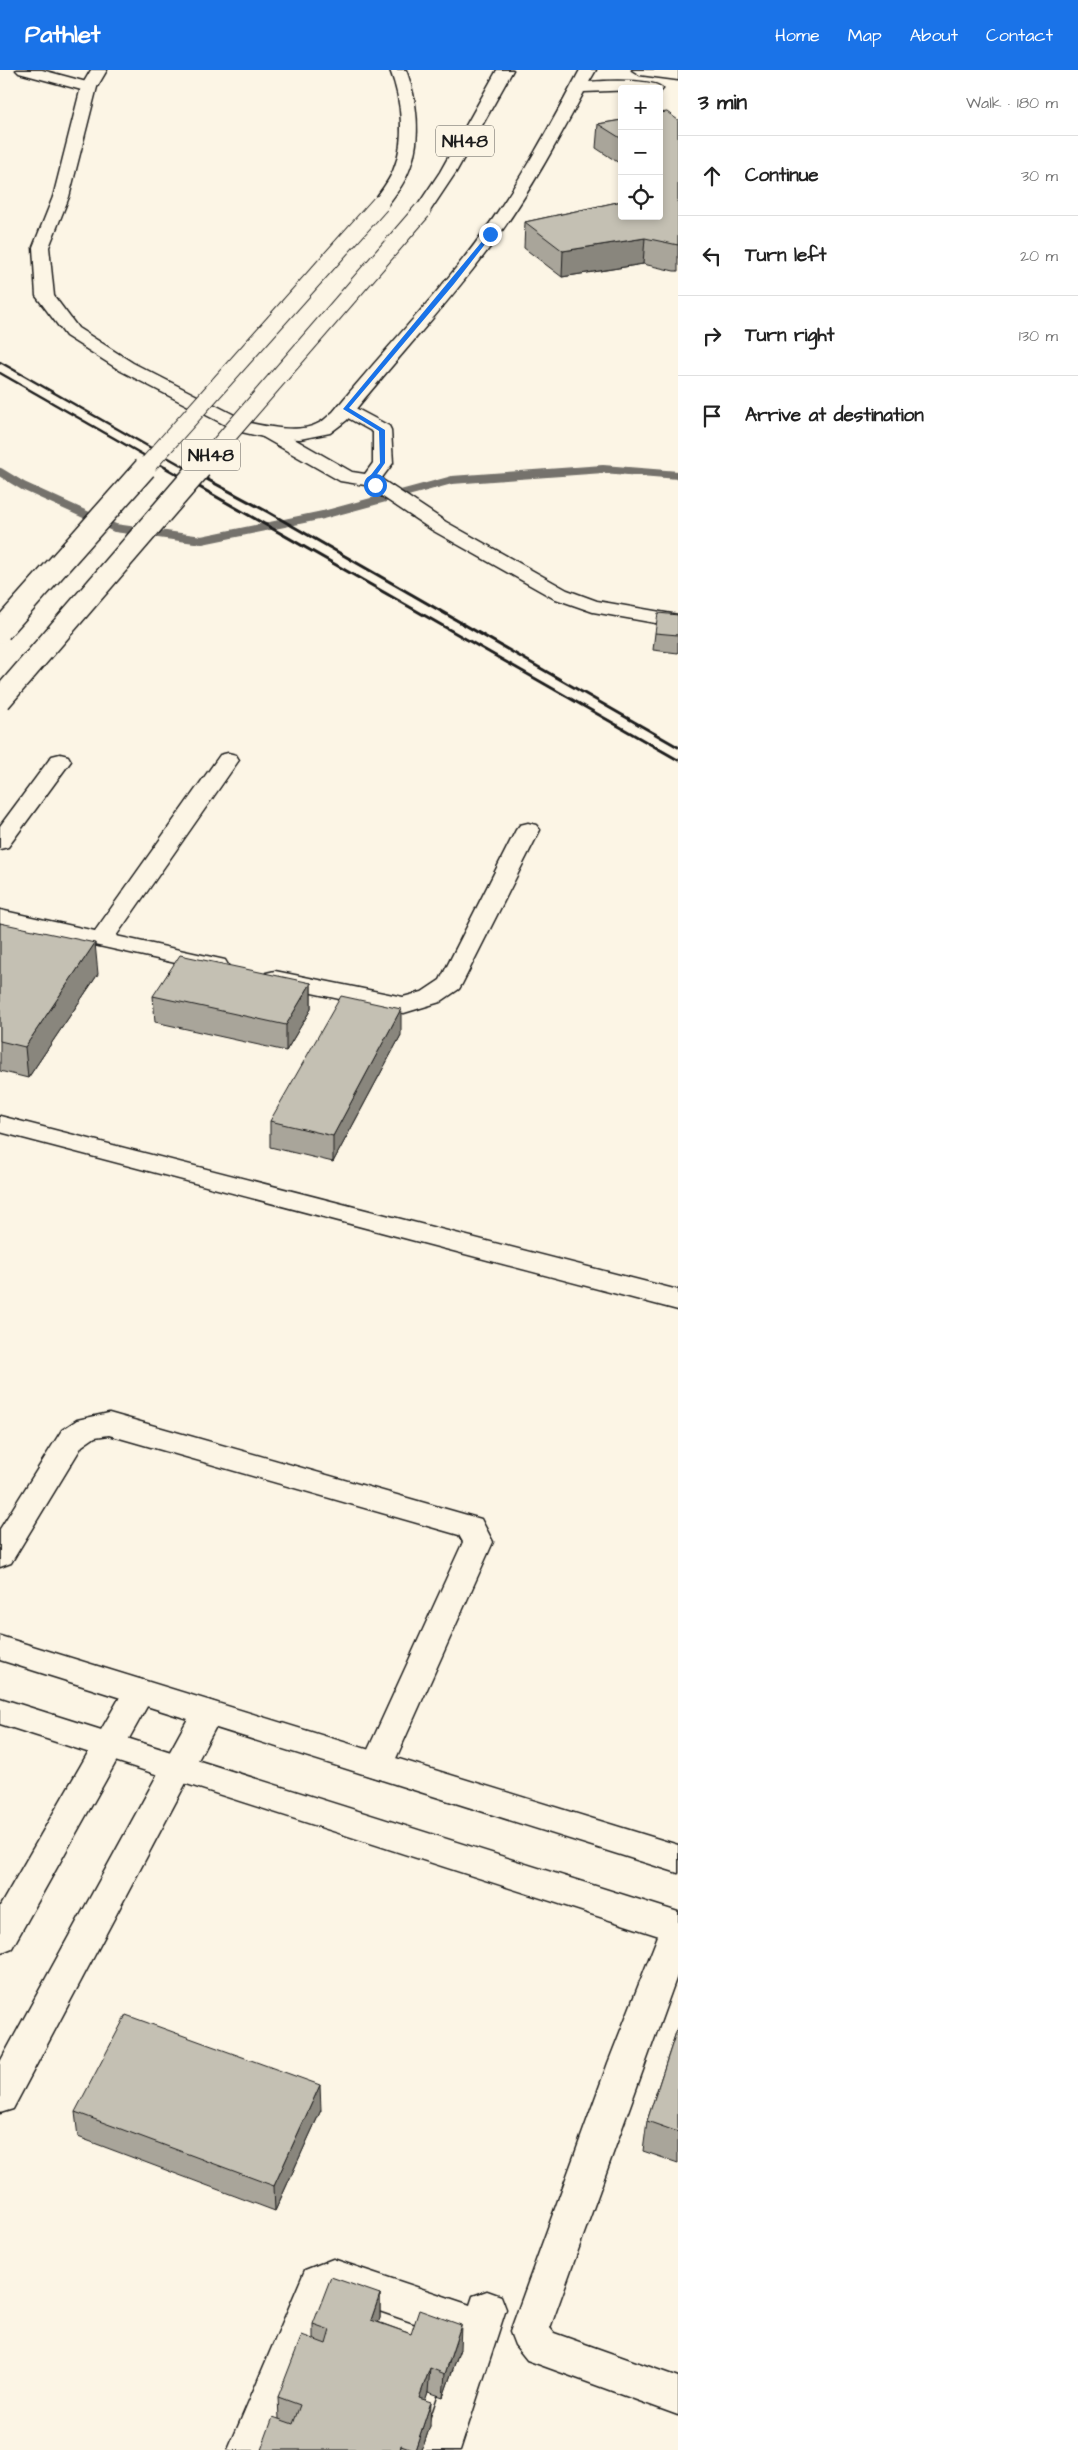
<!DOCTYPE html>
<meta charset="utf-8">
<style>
:root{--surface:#fff;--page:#f6f6f6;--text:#222;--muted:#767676;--line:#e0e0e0;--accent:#1a73e8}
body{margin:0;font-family:"Architects Daughter",sans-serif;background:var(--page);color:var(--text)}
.controls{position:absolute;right:15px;top:15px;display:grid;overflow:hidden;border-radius:5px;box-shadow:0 2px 8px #0003}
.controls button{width:45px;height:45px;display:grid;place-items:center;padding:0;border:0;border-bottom:1px solid var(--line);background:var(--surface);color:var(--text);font:25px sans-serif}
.stop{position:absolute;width:15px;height:15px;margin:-11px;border:4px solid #1a73e8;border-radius:50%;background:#fff}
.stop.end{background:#1a73e8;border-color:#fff;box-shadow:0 1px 5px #0008}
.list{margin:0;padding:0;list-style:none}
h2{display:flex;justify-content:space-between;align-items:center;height:65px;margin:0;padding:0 20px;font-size:21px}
h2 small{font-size:16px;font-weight:400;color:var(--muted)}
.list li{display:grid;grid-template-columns:32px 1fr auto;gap:15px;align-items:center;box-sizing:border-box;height:80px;padding:0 20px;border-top:1px solid var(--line)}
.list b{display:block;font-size:19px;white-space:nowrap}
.list em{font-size:16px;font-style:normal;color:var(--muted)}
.icon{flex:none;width:28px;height:28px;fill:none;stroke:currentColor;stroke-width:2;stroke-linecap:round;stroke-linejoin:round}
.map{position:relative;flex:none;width:678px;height:2380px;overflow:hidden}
header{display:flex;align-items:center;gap:30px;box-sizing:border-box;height:70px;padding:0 25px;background:var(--accent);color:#fff}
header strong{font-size:24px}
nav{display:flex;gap:28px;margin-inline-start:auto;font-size:18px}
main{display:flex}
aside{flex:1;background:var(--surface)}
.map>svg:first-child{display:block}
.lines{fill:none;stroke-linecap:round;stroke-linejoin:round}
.stream-far1{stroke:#75726c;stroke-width:6}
.stream{stroke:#75726c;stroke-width:8}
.minor-casing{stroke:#1c1c1c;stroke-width:3}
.tertiary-casing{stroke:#1c1c1c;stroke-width:3}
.secondary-casing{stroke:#1c1c1c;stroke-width:3}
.primary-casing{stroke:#1c1c1c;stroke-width:3}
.trunk-casing{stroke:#1c1c1c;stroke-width:3}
.minor{fill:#fcf5e5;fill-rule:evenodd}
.tertiary{fill:#fcf5e5;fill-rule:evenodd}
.secondary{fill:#fcf5e5;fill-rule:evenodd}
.primary{fill:#fcf5e5;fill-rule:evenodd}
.trunk{fill:#fcf5e5;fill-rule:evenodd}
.rail-far1{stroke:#1c1c1c;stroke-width:2.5}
.rail{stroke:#1c1c1c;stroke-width:3}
.trunk-bridge-far1-casing{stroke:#1c1c1c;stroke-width:19;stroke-linecap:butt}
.trunk-bridge-casing{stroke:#1c1c1c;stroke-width:25;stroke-linecap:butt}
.trunk-bridge-far1{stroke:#fcf5e5;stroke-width:17}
.trunk-bridge{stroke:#fcf5e5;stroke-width:22}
.wall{fill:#a9a59a;stroke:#1c1c1c}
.shaded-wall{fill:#89867d;stroke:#1c1c1c}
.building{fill:#c4c0b3;stroke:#1c1c1c}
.route{fill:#1a73e8}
.labels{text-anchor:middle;stroke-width:4;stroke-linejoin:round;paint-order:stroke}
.shield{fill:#fcf5e5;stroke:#5f5d58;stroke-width:1}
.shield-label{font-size:18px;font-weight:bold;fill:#1c1c1c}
</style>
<header>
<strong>Pathlet</strong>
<nav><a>Home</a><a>Map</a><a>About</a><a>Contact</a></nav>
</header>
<main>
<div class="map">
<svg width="678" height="2380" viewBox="0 0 678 2380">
<rect width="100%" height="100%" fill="#fcf5e5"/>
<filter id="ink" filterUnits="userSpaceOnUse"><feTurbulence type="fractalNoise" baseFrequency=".02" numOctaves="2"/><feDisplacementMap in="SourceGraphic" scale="10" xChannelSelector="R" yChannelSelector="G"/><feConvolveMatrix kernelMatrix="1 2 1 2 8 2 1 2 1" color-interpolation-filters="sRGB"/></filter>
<g filter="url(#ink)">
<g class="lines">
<!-- stream-far1 -->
<polyline class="stream-far1" points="602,399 604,399"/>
<!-- stream -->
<polyline class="stream" points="0,402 23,416 115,458 202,470 323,445 452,410 603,399 678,405"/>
<!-- minor casing -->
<g class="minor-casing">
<g id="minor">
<polygon points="16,0 42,0 94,14 97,17 89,22 19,3"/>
<polygon points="346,333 389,356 391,360 393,393 381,409 446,452 567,520 597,531 678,545 678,557 593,542 553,528 432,460 365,415 340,411 261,366 259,362 261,358 275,358 352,402 365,404 373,393 373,362 339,343 337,339 339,335"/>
<polygon points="228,683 236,685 239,690 116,866 225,890 228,895 225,900 216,902 0,854 0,840 95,861 220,685"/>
<polygon points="60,684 68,686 71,691 8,777 0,779 0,756 52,686"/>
<polygon points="528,753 536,755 540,760 462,914 459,919 440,932 404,943 275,915 266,913 263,908 266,903 275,901 403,927 422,922 440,910 516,760 520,755"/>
<polygon points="0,1046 678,1220 678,1240 0,1062"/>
<polygon points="109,1343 481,1449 493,1472 389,1704 377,1708 365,1704 361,1695 463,1472 459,1465 109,1365 95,1367 82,1376 11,1493 0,1497 0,1459 62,1360 77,1350"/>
<polygon points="139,1609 150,1613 155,1622 12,1878 0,1883 0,1836 128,1613"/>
<polygon points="207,1630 218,1634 223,1643 13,2039 0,2043 0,1992 196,1634"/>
<polygon points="678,1843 678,1903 550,2258 554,2263 678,2307 678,2345 527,2290 515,2275 510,2262 608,1993 661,1858 666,1848"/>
<polygon points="333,2189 470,2235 473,2226 487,2221 501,2226 506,2239 460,2380 420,2380 458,2268 333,2225 268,2380 228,2380 305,2200"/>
</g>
</g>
<!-- tertiary casing -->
<g class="tertiary-casing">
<path id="tertiary" d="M 91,0 L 107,0 L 97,17 L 69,127 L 49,177 L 54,226 L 78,258 L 133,293 L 250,353 C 269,357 299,363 317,354 C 323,352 328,346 333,342 C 383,281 439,224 485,160 C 521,110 551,54 580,0 L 596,0 L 589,12 C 602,11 655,8 663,19 L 659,23 L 659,19 L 584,22 C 557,72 530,122 496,169 C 450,232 396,289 347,350 L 330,363 L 300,369 L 268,368 L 237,361 L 121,301 L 66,266 L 36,226 L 33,177 L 53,127 L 81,17 Z"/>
</g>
<!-- secondary casing -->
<g class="secondary-casing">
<g id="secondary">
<polygon points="0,1566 678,1775 678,1803 0,1590"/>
<polygon points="0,1628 678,1842 678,1872 0,1654"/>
</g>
</g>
<!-- primary casing -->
<g class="primary-casing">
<polygon id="primary" points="632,0 678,0 678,10 640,5"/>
</g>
<!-- trunk casing -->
<g class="trunk-casing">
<g id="trunk">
<path d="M 390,0 L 406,0 C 417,29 422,68 410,98 C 405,113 395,125 386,137 L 374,137 L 372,134 C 379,123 388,113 393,101 C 406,71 402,30 390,0 Z"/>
<polygon points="497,0 513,0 456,102 430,141 428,145 416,145 414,141 440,102"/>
</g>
</g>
<!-- minor -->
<use href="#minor" class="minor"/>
<!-- tertiary -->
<use href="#tertiary" class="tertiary"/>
<!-- secondary -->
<use href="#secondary" class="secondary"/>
<!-- primary -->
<use href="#primary" class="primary"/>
<!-- trunk -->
<use href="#trunk" class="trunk"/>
<!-- rail-far1 -->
<g class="rail-far1">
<polyline points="0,292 188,399"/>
<polyline points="0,303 168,399"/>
</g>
<!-- rail -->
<g class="rail">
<polyline points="166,398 678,690"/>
<polyline points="186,398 268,442 678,677"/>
</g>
<!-- trunk-bridge-far1 casing -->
<g class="trunk-bridge-far1-casing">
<g id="trunk-bridge-far1">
<polyline points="144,399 380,134"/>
<polyline points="199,399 422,141"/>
</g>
</g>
<!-- trunk-bridge casing -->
<g class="trunk-bridge-casing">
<g id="trunk-bridge">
<polyline points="0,561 145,398"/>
<polyline points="0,630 200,398"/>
</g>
</g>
<!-- trunk-bridge-far1 -->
<use href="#trunk-bridge-far1" class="trunk-bridge-far1"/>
<!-- trunk-bridge -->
<use href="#trunk-bridge" class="trunk-bridge"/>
</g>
<!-- wall -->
<g class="wall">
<polygon points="659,43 678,50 678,201 674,201 643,194 562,207 524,178 525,152 622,131 622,129 622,146 659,146"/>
<polygon points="622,50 622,95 596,78 598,54"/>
<polygon points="678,545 678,583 653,580 655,563"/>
<polygon points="0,853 98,904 28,1008 0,1001"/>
<polygon points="311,913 311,939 286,981 155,952 153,926"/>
<polygon points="401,965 333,1092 270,1077 270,1051"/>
<polygon points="678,1956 678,2093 643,2081 647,2051"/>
<polygon points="321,2040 275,2141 78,2067 75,2042"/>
<polygon points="380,2224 380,2248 378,2252 411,2264 460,2279 443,2327 428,2322 425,2330 430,2356 422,2380 261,2380 279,2349 278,2327 313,2269 313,2254"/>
</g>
<!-- shaded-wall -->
<g class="shaded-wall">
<polygon points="645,168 643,194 562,207 563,181"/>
<polygon points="95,873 98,904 28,1008 25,977"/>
<polygon points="311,913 311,939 286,981 286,955"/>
<polygon points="401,939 401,965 333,1092 333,1066"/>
<polygon points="320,2015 321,2040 275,2141 274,2116"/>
<polygon points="380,2224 380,2248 371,2274 371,2250"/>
<polygon points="461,2255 460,2279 443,2327 445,2304"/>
<polygon points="430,2298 428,2322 418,2352 419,2328"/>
<polygon points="431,2332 430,2356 422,2380 415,2380"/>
</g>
<!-- building -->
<g class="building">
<polygon points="667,42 678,50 678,175 645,168 563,181 525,152 622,131 622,146 659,146 659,94 661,94 659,93 659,43"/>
<polygon points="622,50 622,69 598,54"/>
<polygon points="658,543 678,545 678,565 655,563"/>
<polygon points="0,853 95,873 25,977 0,971"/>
<polygon points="180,885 311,913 286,955 153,926"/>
<polygon points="341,926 401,939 333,1066 270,1051"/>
<polygon points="126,1945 320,2015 274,2116 75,2042"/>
<polygon points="678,1956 678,2062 647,2051"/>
<polygon points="331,2207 380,2224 371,2250 411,2264 419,2240 461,2255 445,2304 430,2298 419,2328 431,2332 415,2380 401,2375 400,2380 261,2380 273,2347 293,2354 300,2335 278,2327 302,2265 326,2274 330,2260 313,2254"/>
</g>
</g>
<!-- route -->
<polygon class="route" points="489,163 493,164 454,214 349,338 385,360 385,393 373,410 378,415 373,416 367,410 380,393 379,361 343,339"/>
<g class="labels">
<!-- shield labels -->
<g class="shield">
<rect x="436" y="55.5" width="58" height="31" rx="4"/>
<rect x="182" y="369.5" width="58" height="31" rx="4"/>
</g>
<g class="shield-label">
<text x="465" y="77">NH48</text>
<text x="211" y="391">NH48</text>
</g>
</g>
</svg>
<div class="controls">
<button>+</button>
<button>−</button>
<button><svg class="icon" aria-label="locate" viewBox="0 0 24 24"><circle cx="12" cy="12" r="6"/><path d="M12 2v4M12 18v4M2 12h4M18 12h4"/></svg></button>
</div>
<div class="stop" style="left:375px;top:415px"></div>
<div class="stop end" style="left:490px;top:164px"></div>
</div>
<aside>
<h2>3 min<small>Walk · 180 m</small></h2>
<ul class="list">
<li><svg class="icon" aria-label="ahead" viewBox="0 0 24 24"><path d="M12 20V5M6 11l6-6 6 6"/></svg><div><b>Continue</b></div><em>30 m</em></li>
<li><svg class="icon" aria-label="left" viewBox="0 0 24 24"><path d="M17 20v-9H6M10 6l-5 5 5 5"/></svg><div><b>Turn left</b></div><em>20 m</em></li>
<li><svg class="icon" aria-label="right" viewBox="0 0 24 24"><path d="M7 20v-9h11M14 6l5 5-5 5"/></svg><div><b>Turn right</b></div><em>130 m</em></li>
<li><svg class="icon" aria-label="arrive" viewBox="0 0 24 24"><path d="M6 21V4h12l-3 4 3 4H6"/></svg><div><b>Arrive at destination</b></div></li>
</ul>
</aside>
</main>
